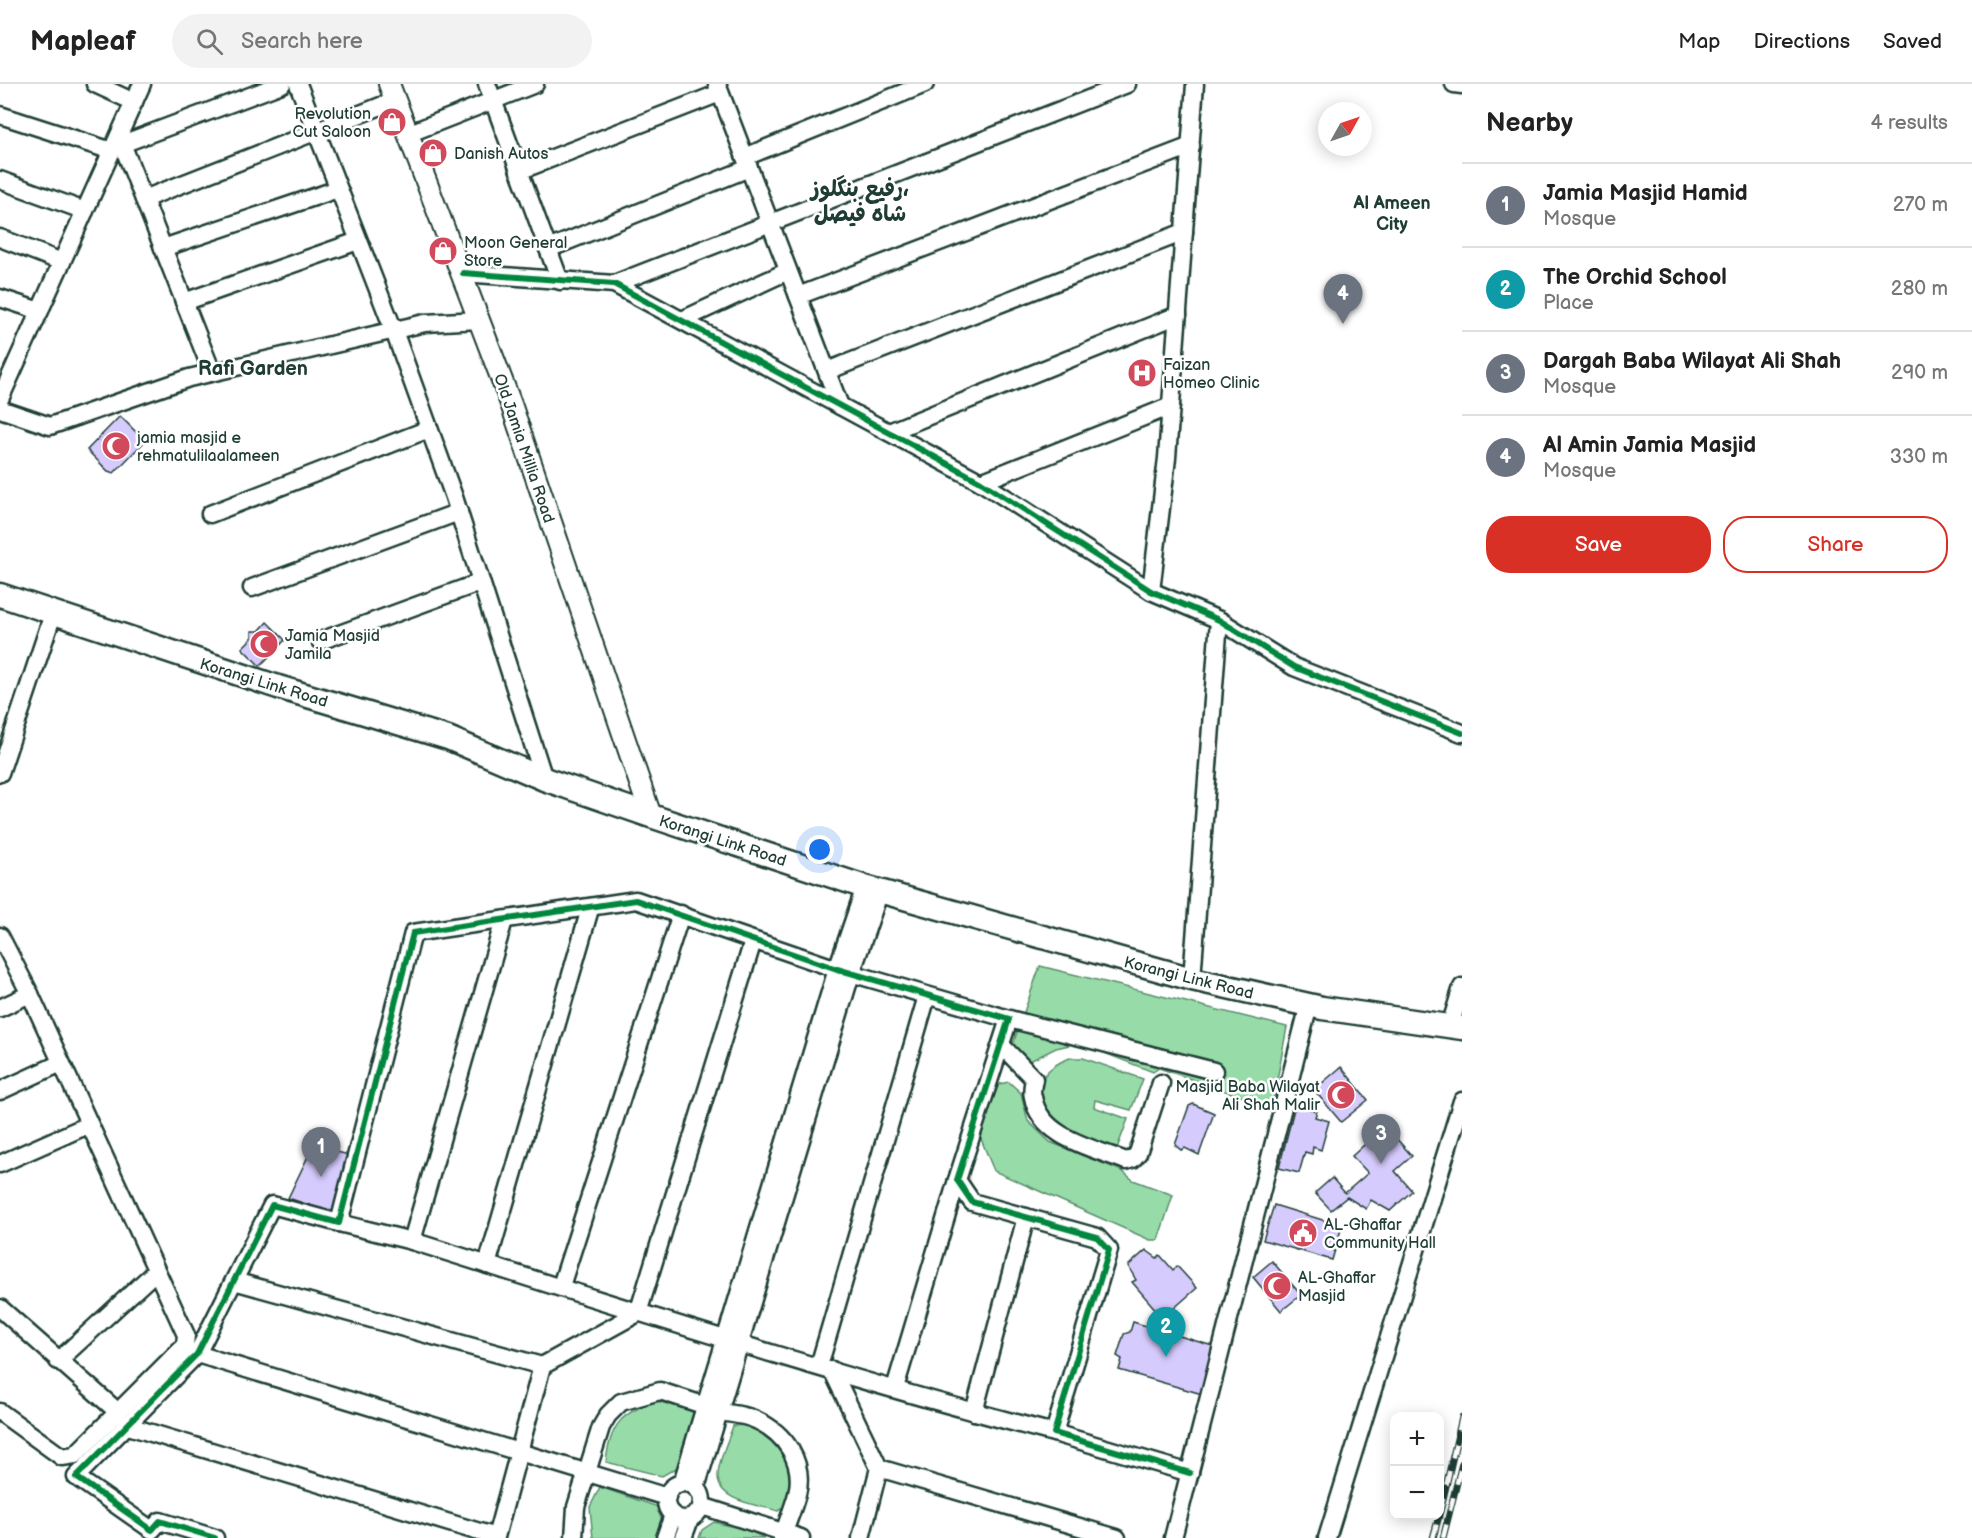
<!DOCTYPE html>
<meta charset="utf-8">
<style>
:root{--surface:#fff;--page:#f2f2f2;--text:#222;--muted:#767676;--line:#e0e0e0;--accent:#d93025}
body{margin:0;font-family:"Balsamiq Sans","Playpen Sans Arabic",sans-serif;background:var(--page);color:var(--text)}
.controls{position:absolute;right:18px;bottom:18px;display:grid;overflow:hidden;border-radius:12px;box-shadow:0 3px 15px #0003}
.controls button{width:54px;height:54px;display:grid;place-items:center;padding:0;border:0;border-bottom:2px solid var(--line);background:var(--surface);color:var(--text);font:30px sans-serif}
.compass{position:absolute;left:1318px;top:18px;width:54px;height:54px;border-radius:50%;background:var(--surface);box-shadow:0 3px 15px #0003;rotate:50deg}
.you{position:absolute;left:820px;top:766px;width:21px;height:21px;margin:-15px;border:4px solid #fff;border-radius:50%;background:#1a73e8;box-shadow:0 0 0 9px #1a73e833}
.badge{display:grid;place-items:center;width:39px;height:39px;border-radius:50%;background:var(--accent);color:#fff;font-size:20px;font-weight:700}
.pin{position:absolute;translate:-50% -50px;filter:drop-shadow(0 2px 3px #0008)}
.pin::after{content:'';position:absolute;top:32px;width:21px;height:18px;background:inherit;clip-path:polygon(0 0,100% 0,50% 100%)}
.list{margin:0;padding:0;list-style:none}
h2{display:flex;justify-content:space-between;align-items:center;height:78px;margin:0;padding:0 24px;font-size:26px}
h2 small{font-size:20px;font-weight:400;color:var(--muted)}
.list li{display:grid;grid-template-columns:39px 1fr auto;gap:18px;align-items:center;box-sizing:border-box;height:84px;padding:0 24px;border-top:2px solid var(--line)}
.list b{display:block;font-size:22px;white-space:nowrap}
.list p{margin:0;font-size:20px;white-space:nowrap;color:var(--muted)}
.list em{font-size:20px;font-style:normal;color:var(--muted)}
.actions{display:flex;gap:12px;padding:18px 24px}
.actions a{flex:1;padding:14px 0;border:2px solid var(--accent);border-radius:24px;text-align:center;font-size:21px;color:var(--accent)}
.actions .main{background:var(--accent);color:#fff}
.icon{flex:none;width:33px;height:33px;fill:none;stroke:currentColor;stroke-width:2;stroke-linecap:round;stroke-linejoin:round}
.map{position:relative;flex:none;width:1462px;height:1454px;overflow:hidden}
header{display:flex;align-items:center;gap:36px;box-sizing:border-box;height:84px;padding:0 30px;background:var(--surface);border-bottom:2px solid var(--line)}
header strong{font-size:28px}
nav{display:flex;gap:33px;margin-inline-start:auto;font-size:21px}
.search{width:420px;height:54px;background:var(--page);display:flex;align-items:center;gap:15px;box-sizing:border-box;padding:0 21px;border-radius:33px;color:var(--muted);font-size:22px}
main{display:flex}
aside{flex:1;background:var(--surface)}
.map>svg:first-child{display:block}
.green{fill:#97dca8;stroke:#5b8c6e;stroke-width:1.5}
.building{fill:#d6cbfd;stroke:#1f3d34;stroke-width:1.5}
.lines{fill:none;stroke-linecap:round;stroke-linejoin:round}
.minor-casing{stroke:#1f3d34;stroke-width:21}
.tertiary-casing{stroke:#1f3d34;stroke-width:24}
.secondary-casing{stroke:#1f3d34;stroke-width:27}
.minor{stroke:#fff;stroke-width:16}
.tertiary{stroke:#fff;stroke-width:20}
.secondary{stroke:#fff;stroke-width:22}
.rail-casing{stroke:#1f3d34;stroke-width:7}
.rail{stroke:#fff;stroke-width:4.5;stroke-dasharray:14;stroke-linecap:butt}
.cycleway-casing{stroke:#fff;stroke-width:10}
.cycleway{stroke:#00873e;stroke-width:6}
.labels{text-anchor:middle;stroke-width:5;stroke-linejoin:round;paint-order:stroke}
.poi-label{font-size:16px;fill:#1f3d34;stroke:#fff;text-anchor:start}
.street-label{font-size:16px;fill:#1f3d34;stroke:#fff}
.neighbourhood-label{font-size:18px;font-weight:bold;fill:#1f3d34;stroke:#fff}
.quarter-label{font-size:20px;font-weight:bold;fill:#1f3d34;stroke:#fff}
.district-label{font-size:22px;font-weight:bold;fill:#1f3d34;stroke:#fff}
</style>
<header>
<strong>Mapleaf</strong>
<div class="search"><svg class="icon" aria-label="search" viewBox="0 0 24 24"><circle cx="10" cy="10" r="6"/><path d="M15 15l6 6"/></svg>Search here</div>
<nav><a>Map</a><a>Directions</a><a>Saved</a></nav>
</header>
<main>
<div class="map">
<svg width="1462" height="1454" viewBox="0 0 1462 1454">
<rect width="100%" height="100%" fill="#fff"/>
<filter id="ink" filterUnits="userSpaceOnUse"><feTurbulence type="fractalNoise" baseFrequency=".0167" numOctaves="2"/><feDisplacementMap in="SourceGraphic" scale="12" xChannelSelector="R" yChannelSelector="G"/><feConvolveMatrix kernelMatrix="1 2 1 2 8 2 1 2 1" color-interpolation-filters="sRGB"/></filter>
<g filter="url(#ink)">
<!-- green -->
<g class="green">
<polygon points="1040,882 1287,943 1272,1023 1159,984 1153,988 1084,961 1074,960 1056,964 1014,985 1006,980"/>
<path d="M 1070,974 L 1083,974 L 1143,995 L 1131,1026 L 1095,1016 L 1094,1023 L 1128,1035 L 1116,1067 C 1097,1059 1072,1054 1055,1042 C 1048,1038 1045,1031 1043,1023 C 1035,997 1045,983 1070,974 Z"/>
<polygon points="1009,998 1021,1009 1028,1037 1050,1058 1122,1087 1133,1096 1173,1111 1158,1156 1150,1156 994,1087 979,1050 999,1000"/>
<path d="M 657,1317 L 694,1327 L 678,1383 L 662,1392 L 606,1378 C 610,1340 622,1328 657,1317 Z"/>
<path d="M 745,1341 C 756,1344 766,1346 775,1355 C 791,1370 801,1413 778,1427 C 760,1421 717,1418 718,1392 C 718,1377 728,1357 733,1342 Z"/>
<polygon points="600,1403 658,1423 662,1436 657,1454 593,1454 590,1423"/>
<polygon points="714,1438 750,1447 764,1454 699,1454 702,1446"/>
</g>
<!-- building -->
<g class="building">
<polygon points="120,332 145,357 114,389 108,387 87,366"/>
<polygon points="267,538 285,556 260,582 242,564 252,554 252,547 259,547"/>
<polygon points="1341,983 1368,1016 1341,1038 1314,1006"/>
<polygon points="1193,1020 1214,1029 1199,1071 1185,1064 1181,1066 1175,1061 1189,1022"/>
<polygon points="1295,1021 1317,1027 1315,1033 1329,1037 1321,1066 1313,1063 1312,1070 1305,1068 1299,1089 1279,1084"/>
<polygon points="1385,1042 1412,1072 1395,1087 1412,1107 1390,1127 1371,1116 1366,1125 1347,1113 1331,1126 1315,1109 1332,1094 1345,1109 1368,1089 1352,1072"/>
<polygon points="313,1062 349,1071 333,1129 288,1114"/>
<polygon points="1274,1121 1342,1142 1332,1176 1263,1156"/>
<polygon points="1146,1166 1157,1174 1160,1171 1173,1186 1177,1182 1197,1204 1163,1234 1132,1198 1136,1196 1128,1182"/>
<polygon points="1272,1177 1301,1211 1281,1227 1253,1193"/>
<polygon points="1133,1238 1216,1263 1202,1310 1119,1286 1122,1275 1117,1272 1124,1250 1130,1248"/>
</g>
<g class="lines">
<!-- minor casing -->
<g class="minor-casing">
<g id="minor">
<polyline points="95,0 134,18"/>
<polyline points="298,0 394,247 454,413 544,695"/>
<polyline points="487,0 560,197"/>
<polyline points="717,0 840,322"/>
<polyline points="1454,0 1462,1"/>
<polyline points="0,31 112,67"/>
<polyline points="410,49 535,0"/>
<polyline points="119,52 212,288"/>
<polyline points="122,60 282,0"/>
<polyline points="745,73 925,0"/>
<polyline points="519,87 720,9"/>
<polyline points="0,96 85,127"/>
<polyline points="144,115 396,16"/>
<polyline points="0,154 62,178"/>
<polyline points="163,164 338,105"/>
<polyline points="548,165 749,84"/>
<polyline points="463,189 614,200 981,398 1151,507 1219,536 1294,583 1462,649"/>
<polyline points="614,200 1127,0"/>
<polyline points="798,212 1191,62"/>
<polyline points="0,214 40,227"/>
<polyline points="184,218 358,157"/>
<polyline points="682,236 788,187"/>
<polyline points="827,287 1184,148"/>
<polyline points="0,315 142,0"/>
<polyline points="0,325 50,342 189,294 425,239 479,236"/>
<polyline points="889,348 1178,231"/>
<polyline points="981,398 1171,322"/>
<polyline points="210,430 429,345"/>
<polyline points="252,504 459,428"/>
<polyline points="1151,507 1167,374 1195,0"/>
<polyline points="320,557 481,498"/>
<polyline points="0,689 53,530"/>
<polyline points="0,852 30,910 186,1251 185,1261 75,1371 62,1373 0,1328"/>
<polyline points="1192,895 1219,536"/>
<polyline points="0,924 30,910"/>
<polyline points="1009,935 1214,987"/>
<polyline points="1450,942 1462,903"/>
<path d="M 1001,961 L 1034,995 C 1033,1000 1031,1008 1033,1013 C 1040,1054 1094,1064 1126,1077 L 1133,1075 L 1138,1069 L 1161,999"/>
<polyline points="0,1007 61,979"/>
<polyline points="0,1080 88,1041"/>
<polyline points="339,1139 412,1157 504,836"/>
<path d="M 412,1157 C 625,1224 837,1293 1054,1349"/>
<polyline points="487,1181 590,825"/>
<polyline points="561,1202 681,830"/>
<polyline points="0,1224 118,1328"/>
<polyline points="197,1270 667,1413"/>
<polyline points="58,1277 155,1188"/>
<polyline points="542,1282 638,1229 753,857"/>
<polyline points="819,1282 927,912"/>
<polyline points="832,1286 879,1384 861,1454"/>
<polyline points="895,1304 957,1096"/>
<path d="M 720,1328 C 732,1330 746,1331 756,1336 C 785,1349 805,1378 797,1410 C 793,1425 787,1439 782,1454"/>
<polyline points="974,1328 1026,1133"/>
<polyline points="125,1341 496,1453 542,1282 234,1197"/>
<polyline points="879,1384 1117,1454"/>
<polyline points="682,1399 837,885 865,803"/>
<circle cx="684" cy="1417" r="18"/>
<polyline points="696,1404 851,890 880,807"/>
<polyline points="702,1422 801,1454"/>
<polyline points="215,1454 160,1437 152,1446 76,1393 197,1270 272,1121 339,1139 413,849 636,816 837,885 1009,935 957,1096 972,1118 1097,1153 1109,1166 1054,1349 1190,1389"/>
<polyline points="574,1454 576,1423 601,1343 608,1331 621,1318 660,1307 706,1322"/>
<polyline points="665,1454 673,1431"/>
<polyline points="683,1454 690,1435"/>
<polyline points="1173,1454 1309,921"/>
<polyline points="1327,1454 1462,1017"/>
</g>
</g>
<!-- tertiary casing -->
<g class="tertiary-casing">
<polyline id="tertiary" points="389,0 511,320 651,732"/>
</g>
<!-- secondary casing -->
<g class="secondary-casing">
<polyline id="secondary" points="0,511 278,603 448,654 544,695 651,732 865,803 1192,895 1322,924 1462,944"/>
</g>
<!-- minor -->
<use href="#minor" class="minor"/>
<!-- tertiary -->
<use href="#tertiary" class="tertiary"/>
<!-- secondary -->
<use href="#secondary" class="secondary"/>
<!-- rail casing -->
<g class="rail-casing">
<g id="rail">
<polyline points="1440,1428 1462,1333"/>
<polyline points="1433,1454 1439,1432"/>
<polyline points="1443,1454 1462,1379"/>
</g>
</g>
<!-- rail -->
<use href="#rail" class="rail"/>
<!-- cycleway casing -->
<g class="cycleway-casing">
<g id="cycleway">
<polyline points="463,189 614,200 981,398 1151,507 1219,536 1294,583 1462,649"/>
<polyline points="215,1454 160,1437 152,1446 76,1393 197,1270 272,1121 339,1139 413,849 636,816 837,885 1009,935 957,1096 972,1118 1097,1153 1109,1166 1054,1349 1190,1389"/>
</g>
</g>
<!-- cycleway -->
<use href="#cycleway" class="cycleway"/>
</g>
</g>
<!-- icons -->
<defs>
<g id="shop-disc" transform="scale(1.5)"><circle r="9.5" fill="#d1495b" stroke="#fff"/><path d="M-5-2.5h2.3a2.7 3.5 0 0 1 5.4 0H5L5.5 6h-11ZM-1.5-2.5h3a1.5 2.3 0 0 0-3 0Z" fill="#fff"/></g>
<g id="hospital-disc" transform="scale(1.5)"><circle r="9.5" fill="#d1495b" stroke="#fff"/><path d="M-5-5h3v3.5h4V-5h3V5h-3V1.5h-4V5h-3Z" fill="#fff"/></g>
<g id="mosque-disc" transform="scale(1.5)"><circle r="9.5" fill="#d1495b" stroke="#fff"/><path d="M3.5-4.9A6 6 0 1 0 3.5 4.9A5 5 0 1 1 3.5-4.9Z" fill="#fff"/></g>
<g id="civic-disc" transform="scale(1.5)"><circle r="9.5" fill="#d1495b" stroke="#fff"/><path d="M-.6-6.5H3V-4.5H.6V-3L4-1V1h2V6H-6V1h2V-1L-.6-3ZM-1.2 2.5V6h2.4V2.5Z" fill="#fff"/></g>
</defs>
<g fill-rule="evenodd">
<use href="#shop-disc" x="392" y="38"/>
<use href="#shop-disc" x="433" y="69"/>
<use href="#shop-disc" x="443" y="167"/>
<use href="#hospital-disc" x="1142" y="289"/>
<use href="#mosque-disc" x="116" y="362"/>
<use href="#mosque-disc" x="264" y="560"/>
<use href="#mosque-disc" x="1341" y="1011"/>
<use href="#civic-disc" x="1303" y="1149"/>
<use href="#mosque-disc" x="1277" y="1202"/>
</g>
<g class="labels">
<!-- poi labels -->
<g class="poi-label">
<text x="371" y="35" text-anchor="end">Revolution<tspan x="371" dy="18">Cut Saloon</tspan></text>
<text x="454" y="75">Danish Autos</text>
<text x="464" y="164">Moon General<tspan x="464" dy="18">Store</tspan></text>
<text x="1163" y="286">Faizan<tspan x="1163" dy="18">Homeo Clinic</tspan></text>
<text x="137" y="359">jamia masjid e<tspan x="137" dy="18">rehmatulilaalameen</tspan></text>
<text x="285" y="557">Jamia Masjid<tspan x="285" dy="18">Jamila</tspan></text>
<text x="1320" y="1008" text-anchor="end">Masjid Baba Wilayat<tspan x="1320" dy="18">Ali Shah Malir</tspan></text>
<text x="1324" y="1146">AL-Ghaffar<tspan x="1324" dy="18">Community Hall</tspan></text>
<text x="1298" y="1199">AL-Ghaffar<tspan x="1298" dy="18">Masjid</tspan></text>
</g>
<!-- street labels -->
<g class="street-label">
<text transform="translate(525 364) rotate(71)" y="6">Old Jamia Millia Road</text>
<text transform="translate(264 598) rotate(17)" y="6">Korangi Link Road</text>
<text transform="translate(723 756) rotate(18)" y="6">Korangi Link Road</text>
<text transform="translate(1189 893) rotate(14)" y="6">Korangi Link Road</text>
</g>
<!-- neighbourhood labels -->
<g class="neighbourhood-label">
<text x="1392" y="125">Al Ameen<tspan x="1392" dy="21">City</tspan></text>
</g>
<!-- quarter labels -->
<g class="quarter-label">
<text x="253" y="291">Rafi Garden</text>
</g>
<!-- district labels -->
<g class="district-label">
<text x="860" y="112">رفیع بنگلوز،<tspan x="860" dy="25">شاہ فیصل</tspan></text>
</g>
</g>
</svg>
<div class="controls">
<button>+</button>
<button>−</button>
</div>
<svg class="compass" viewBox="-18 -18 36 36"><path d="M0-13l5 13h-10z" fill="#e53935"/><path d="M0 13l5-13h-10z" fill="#767676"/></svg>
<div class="you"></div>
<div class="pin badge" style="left:321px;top:1093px;background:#6b7280">1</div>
<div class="pin badge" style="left:1166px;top:1273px;background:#0f9aa8">2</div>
<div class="pin badge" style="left:1381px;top:1080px;background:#6b7280">3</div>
<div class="pin badge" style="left:1343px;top:240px;background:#6b7280">4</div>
</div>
<aside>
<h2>Nearby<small>4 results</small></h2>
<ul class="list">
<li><span class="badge" style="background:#6b7280">1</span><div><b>Jamia Masjid Hamid</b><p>Mosque</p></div><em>270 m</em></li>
<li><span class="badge" style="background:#0f9aa8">2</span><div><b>The Orchid School</b><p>Place</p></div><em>280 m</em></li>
<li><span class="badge" style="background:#6b7280">3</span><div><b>Dargah Baba Wilayat Ali Shah</b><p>Mosque</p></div><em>290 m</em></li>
<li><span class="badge" style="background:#6b7280">4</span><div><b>Al Amin Jamia Masjid</b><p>Mosque</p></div><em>330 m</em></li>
</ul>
<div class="actions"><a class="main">Save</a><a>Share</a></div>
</aside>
</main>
